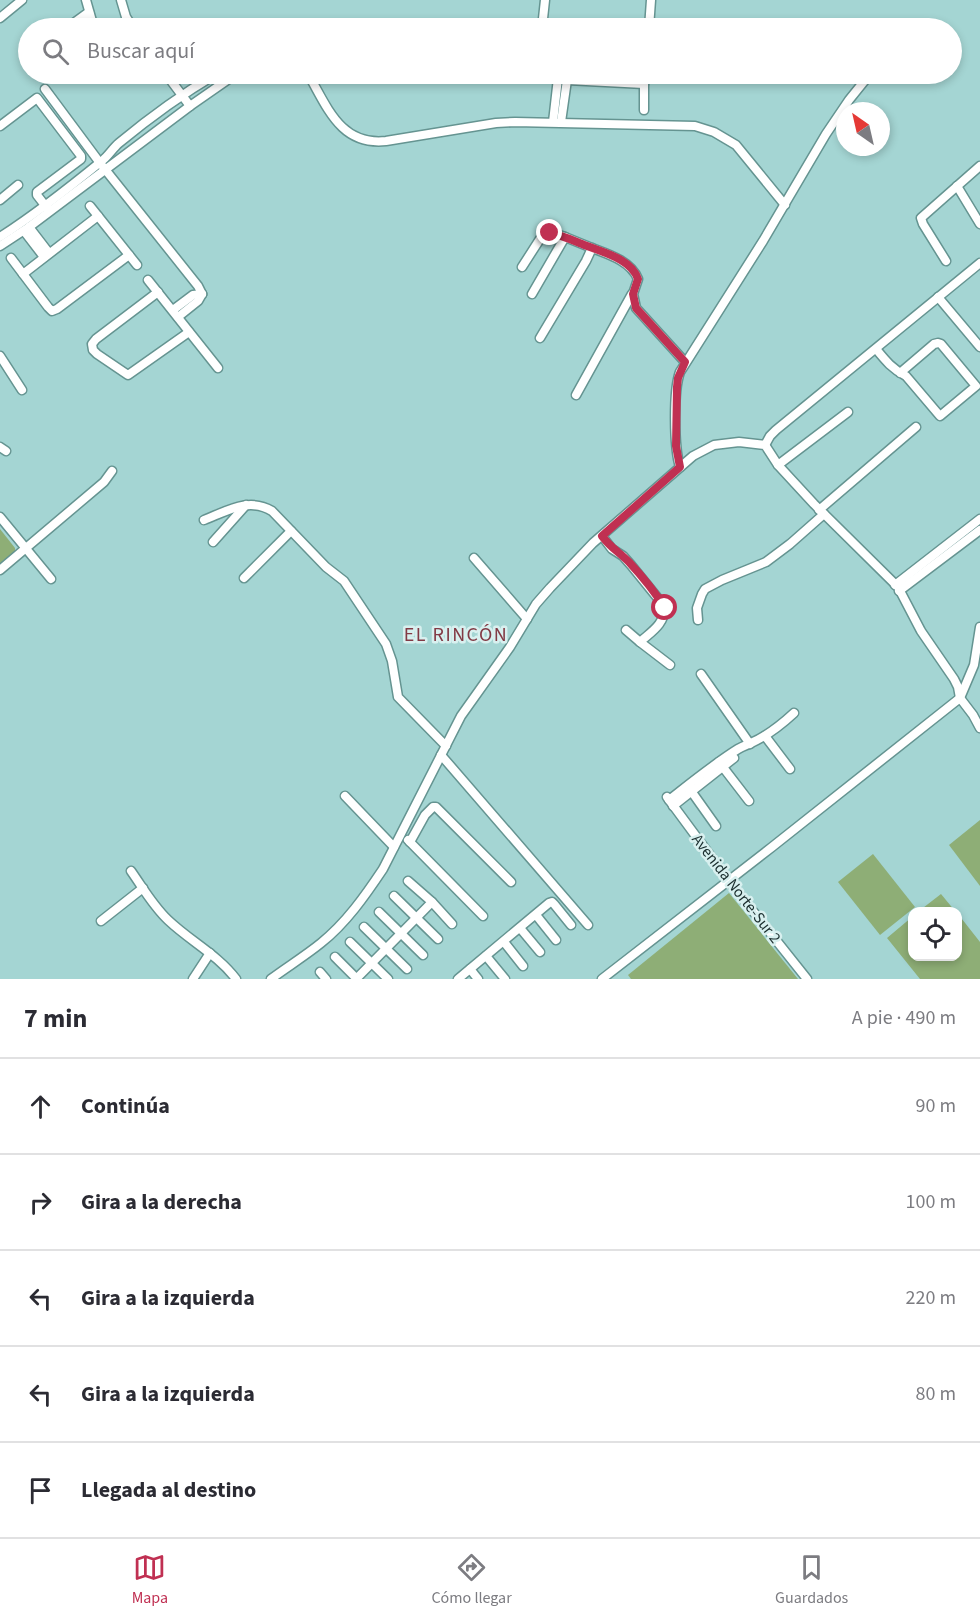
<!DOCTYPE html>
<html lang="es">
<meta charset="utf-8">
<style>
:root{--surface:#fff;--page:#f2f2f3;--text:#2b2b33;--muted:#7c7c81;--line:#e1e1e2;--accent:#c03052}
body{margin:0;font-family:"Source Sans 3",sans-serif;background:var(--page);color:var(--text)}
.controls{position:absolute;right:18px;bottom:18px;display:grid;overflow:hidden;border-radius:12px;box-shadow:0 3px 9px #0003}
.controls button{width:54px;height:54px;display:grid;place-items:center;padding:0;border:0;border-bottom:2px solid var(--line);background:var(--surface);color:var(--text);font:30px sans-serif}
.compass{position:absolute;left:836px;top:102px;width:54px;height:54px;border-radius:50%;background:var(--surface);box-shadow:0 3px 9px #0003;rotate:326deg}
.stop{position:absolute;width:18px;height:18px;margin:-14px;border:4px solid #c03052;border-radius:50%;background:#fff}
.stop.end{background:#c03052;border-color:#fff;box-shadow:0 2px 6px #0008}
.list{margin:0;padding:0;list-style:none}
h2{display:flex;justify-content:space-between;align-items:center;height:78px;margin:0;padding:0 24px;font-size:26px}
h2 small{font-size:20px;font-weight:400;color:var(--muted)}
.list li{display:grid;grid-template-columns:39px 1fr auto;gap:18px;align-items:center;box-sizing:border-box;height:96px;padding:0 24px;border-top:2px solid var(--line)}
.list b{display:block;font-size:22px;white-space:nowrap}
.list em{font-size:20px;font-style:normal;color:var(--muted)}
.icon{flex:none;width:33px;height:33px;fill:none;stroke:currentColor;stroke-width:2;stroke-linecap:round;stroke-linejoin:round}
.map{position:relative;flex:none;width:980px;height:979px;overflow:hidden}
.search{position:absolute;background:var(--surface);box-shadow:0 3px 9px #0003;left:18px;right:18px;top:18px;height:66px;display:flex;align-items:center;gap:15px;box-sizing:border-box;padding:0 21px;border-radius:33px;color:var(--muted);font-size:22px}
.sheet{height:558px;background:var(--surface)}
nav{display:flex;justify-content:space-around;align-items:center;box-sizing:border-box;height:84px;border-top:2px solid var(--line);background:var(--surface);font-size:16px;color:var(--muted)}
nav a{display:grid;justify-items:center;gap:3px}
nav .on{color:var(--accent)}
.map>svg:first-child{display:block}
.green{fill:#8eae76}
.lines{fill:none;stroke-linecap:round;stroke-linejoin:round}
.minor-casing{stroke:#659491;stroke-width:11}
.minor{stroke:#fff;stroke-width:8}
.route{stroke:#c03052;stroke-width:8}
.labels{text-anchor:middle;stroke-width:5;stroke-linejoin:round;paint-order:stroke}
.street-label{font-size:16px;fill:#1a2d2d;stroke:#d8f0ef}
.quarter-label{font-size:20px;letter-spacing:1.5px;fill:#823a45;stroke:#d8f0ef}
</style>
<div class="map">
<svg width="980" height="979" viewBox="0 0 980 979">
<rect width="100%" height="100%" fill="#a4d5d3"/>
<!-- green -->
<g class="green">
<polygon points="0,529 15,548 15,554 0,566"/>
<polygon points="980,820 980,886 949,845"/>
<polygon points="873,854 915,907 880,935 838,882"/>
<polygon points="729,893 798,979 631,979 628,975"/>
<polygon points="941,894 955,911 919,911"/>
<polygon points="958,914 980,942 980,979 920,979 887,938 912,917 912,957 958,957"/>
</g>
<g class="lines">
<!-- minor casing -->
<g class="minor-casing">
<g id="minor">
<polyline points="86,0 94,28"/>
<polyline points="121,0 126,17 133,28"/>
<polyline points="0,18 22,0"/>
<polyline points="543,24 616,28"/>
<polyline points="67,28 89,12"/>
<polyline points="542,28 545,0"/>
<polyline points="649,28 651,0"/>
<polyline points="166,74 190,106"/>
<path d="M 308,74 C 327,106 340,146 386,141 L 496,123 L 515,122 L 695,126 L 714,132 L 736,145 L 785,205"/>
<polyline points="539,74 539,76 567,80 644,84 645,74"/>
<polyline points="520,75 539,76"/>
<polyline points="45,89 100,163 198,286 202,294"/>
<polyline points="644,110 644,84"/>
<polyline points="553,122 558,78"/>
<polyline points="561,122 567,80"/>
<polyline points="0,126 37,98 81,156 81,159 37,192 37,195 47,208"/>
<polyline points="957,186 980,224"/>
<polyline points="0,200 18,185"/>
<polyline points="90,206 137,265"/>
<polyline points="29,227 49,253"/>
<polyline points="24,231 44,257"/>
<path d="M 0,237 C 36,214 70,187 103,160 C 109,155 113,148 119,143 C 148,119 184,93 216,74"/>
<polyline points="0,246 29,227 190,106 236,74"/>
<polyline points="11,258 48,307 52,311 57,309 129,255"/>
<polyline points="946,261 923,224 921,218 980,166"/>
<polyline points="522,267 540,239 546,234 556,234 565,237"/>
<polyline points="23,274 98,216"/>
<polyline points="148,280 218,368"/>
<polyline points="158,292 96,339 92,344 93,350 97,354 128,375 189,332"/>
<polyline points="532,294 565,237 592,248"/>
<polyline points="938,297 980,347"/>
<polyline points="173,310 193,295 202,294"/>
<polyline points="178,317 198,301 202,294"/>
<path d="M 540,338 L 586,261 L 592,248 C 608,254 631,261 638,279 L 633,294 L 636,308 L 685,362"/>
<path d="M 876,349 C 885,360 892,369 906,376 L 940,416 L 976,386 L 941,344 L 938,343 L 934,344 L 900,373"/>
<polyline points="0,356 22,390"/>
<polyline points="576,395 632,294"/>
<polyline points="765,445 770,436 776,430 980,263"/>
<polyline points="0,447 6,451"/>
<polyline points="778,465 848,412"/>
<path d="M 680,467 C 674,448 673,391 680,372 L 763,241 L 826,134 L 849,100 L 870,74"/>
<polyline points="819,510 916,427"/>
<polyline points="0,517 51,579"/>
<path d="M 204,520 C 227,511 249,497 272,511 L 326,567 L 344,581 L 386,644 L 392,661 L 398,697 L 446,746"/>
<path d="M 602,536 L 612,549 L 623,556 L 631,565 L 665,607 C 664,625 652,631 640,642 L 670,665"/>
<polyline points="213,542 246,505"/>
<polyline points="474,558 527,619"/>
<polyline points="0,570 104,482 112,471"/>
<polyline points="244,578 291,531"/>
<polyline points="895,585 980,519"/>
<polyline points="899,591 980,530"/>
<polyline points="698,620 697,608 702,594 705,589 722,580 766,562 790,544 824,514"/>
<polyline points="626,630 640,642"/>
<polyline points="701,674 750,744"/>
<polyline points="765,736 790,769"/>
<polyline points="441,755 588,925"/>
<polyline points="719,762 749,801"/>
<polyline points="689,788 716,826"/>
<polyline points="345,796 394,847"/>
<polyline points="667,797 729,881 807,979"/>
<path d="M 669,800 C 692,782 714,764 738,749 C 743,746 747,745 751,743 C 767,736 781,725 794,713"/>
<polyline points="673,806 734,758"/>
<polyline points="408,840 483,916"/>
<polyline points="410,842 425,815 433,807 436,807 511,882"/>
<path d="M 131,871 C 143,888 153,906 168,920 C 190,941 218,955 236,979"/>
<polyline points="408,881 432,902 452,924"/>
<polyline points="394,896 438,939"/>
<polyline points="379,912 423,955"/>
<polyline points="536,915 556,940"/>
<polyline points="101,921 143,888"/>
<polyline points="364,927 407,969"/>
<polyline points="520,928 540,952"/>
<polyline points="350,942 388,979"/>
<polyline points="504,942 523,966"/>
<polyline points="486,956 505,979"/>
<polyline points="335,957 357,979"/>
<polyline points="470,969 478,979"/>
<polyline points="320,972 326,979"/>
<polyline points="193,979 210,953"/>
<path d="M 271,979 C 287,967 305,956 321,943 C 346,923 365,896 383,869 L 461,716 L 510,647 L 536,604 L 550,588 L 593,543 L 693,456 L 714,445 L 739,442 L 765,445 L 778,465 L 814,504 L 898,587 L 921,631 L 954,679 L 958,687 L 960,698 L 973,715 L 980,728"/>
<polyline points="356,979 432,902"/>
<polyline points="458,979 549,903 552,902 554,904 571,925"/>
<polyline points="602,979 772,847 960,698 974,665 980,627"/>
</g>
</g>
<!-- minor -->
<use href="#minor" class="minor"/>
</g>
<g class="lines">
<!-- route -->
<path class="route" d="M 550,233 C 561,235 572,240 582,244 C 601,252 631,258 638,279 L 633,294 L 636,308 L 685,362 L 678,378 L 677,387 L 676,446 L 680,467 L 602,536 C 611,548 619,552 629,562 C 642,576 655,592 665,608"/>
</g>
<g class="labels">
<!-- street labels -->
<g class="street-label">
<text transform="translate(737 888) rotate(52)" y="6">Avenida Norte-Sur 2</text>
</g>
<!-- quarter labels -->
<g class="quarter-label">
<text x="456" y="641">EL RINCÓN</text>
</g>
</g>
</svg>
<div class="controls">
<button><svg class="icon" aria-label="locate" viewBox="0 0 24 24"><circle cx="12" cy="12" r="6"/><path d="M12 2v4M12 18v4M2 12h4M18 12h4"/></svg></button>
</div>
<svg class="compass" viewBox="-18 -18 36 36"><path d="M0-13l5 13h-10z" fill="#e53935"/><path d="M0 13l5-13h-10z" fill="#7c7c81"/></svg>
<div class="stop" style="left:665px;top:608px"></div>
<div class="stop end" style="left:550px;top:233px"></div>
<div class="search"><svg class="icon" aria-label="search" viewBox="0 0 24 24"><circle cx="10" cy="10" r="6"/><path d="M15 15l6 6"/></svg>Buscar aquí</div>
</div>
<section class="sheet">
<h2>7 min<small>A pie · 490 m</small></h2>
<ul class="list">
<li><svg class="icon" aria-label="ahead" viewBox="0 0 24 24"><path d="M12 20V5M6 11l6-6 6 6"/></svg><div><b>Continúa</b></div><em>90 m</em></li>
<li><svg class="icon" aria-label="right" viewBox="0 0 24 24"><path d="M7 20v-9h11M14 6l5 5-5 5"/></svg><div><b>Gira a la derecha</b></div><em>100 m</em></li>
<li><svg class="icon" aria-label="left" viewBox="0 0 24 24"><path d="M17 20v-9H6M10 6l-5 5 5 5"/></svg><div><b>Gira a la izquierda</b></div><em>220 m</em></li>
<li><svg class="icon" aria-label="left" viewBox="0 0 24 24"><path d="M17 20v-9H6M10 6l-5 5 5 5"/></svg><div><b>Gira a la izquierda</b></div><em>80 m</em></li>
<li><svg class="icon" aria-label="arrive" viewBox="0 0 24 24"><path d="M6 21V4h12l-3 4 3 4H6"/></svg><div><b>Llegada al destino</b></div></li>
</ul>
</section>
<nav>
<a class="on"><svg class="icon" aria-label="map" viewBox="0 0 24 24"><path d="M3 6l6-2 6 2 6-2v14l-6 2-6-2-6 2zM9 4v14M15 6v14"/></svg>Mapa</a>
<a><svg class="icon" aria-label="directions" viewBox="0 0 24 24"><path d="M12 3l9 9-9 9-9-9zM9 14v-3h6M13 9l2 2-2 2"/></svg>Cómo llegar</a>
<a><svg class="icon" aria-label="saved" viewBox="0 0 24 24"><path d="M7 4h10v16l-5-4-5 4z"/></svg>Guardados</a>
</nav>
